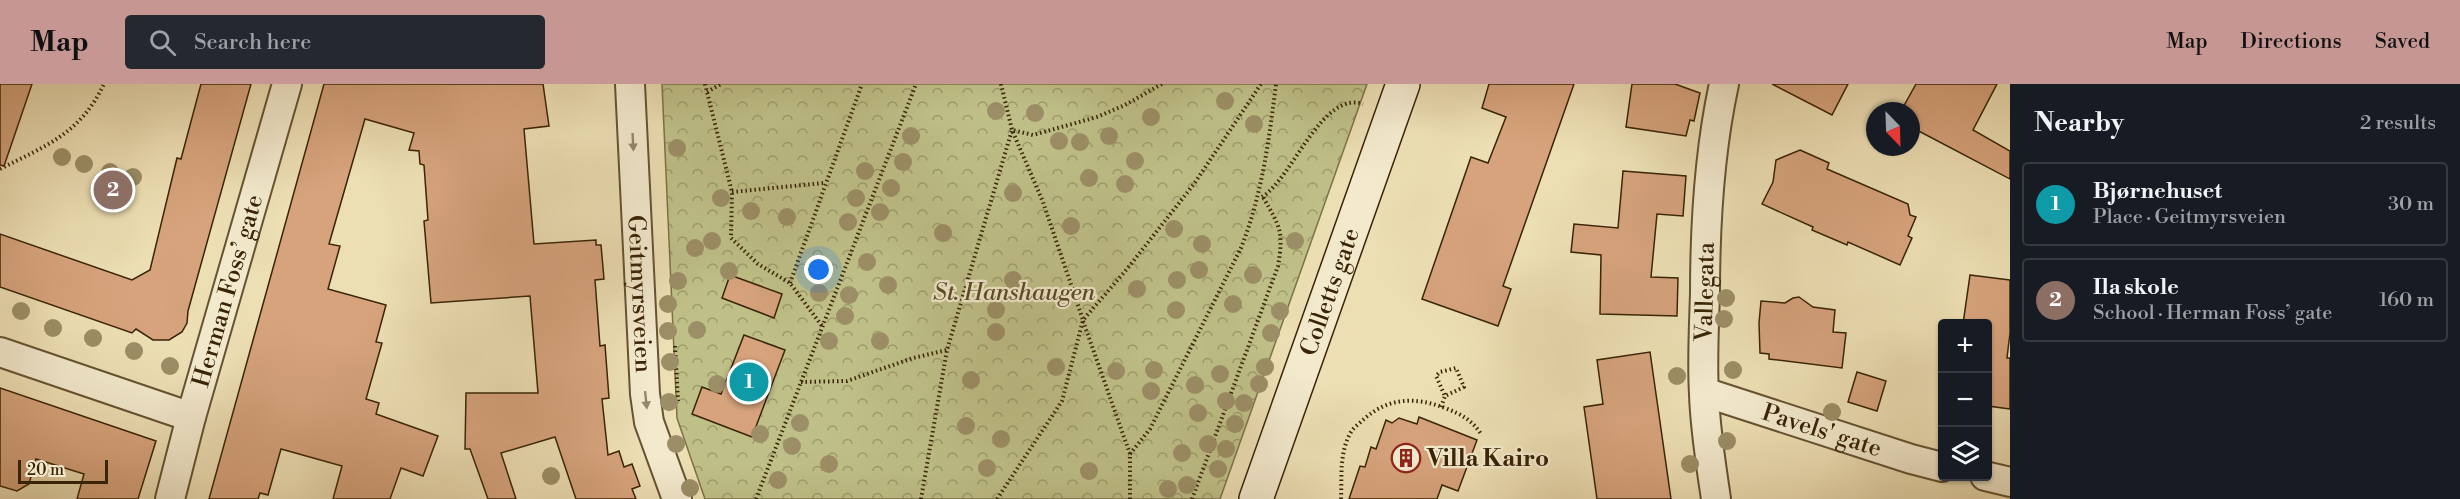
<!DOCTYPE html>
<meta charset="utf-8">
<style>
:root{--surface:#171b24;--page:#242831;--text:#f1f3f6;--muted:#9ea1a6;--line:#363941;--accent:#c59692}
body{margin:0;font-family:"Libre Bodoni",serif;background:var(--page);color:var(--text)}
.controls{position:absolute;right:18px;bottom:18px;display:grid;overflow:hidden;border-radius:6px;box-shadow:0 2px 4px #0004}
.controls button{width:54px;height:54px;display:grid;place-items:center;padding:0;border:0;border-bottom:2px solid var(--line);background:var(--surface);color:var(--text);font:30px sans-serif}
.compass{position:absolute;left:1866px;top:18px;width:54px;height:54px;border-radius:50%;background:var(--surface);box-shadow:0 2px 4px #0004;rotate:157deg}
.scale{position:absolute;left:18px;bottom:15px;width:90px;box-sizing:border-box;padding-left:6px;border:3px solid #392405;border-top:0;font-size:16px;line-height:21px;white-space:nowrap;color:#392405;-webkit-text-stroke:4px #f3eace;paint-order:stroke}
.you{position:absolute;left:819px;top:186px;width:21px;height:21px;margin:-15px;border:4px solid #fff;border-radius:50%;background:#1a73e8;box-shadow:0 0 0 9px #1a73e833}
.badge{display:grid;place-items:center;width:39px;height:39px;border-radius:50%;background:var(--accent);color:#fff;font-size:20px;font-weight:700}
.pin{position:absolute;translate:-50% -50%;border:3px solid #fff;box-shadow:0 2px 6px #0006}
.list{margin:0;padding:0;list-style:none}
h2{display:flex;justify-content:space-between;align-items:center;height:78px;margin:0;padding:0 24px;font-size:26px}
h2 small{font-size:20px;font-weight:400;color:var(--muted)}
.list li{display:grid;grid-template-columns:39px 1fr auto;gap:18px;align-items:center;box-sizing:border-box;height:84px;margin:0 12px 12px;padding:0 12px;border:2px solid var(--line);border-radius:6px}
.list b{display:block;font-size:22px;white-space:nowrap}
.list p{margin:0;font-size:20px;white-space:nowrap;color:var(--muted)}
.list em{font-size:20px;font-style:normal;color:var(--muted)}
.icon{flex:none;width:33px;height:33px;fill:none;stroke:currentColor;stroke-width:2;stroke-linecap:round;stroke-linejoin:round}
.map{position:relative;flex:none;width:2010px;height:415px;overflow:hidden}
header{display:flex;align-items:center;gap:36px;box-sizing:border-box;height:84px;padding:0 30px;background:var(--accent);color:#111}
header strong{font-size:28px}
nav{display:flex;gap:33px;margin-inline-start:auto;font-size:21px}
.search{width:420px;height:54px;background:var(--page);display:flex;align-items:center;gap:15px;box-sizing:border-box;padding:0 21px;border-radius:6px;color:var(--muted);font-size:22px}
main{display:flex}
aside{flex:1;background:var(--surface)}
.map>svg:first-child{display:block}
.park{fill:url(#park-crowns);stroke:#7c7246;stroke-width:1.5}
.building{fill:#d6a37c;stroke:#392405;stroke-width:1.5}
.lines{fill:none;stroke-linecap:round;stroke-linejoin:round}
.minor-casing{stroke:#665331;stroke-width:32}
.secondary-casing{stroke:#392405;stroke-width:36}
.path{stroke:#392405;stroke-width:4;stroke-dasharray:1.5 3;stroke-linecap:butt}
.minor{stroke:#f3eace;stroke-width:28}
.secondary{stroke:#f3eace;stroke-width:33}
.tree{fill:#9c8e66}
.oneway{fill:#96876a}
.labels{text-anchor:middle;stroke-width:4.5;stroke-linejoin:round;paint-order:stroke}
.street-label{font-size:24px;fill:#392405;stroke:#f3eace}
.park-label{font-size:24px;font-style:italic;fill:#5a4b26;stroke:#f3eace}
.poi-label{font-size:24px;font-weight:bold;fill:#392405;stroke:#f3eace;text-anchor:start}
</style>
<header>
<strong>Map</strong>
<div class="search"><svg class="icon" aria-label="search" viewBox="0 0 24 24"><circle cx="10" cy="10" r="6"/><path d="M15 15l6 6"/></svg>Search here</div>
<nav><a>Map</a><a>Directions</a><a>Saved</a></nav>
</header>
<main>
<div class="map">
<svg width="2010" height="415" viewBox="0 0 2010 415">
<defs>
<pattern id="park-crowns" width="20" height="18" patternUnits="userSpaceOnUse" patternTransform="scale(1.5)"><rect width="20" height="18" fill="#bfc088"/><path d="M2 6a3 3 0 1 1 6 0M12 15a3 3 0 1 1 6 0" fill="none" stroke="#9c9c6d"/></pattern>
</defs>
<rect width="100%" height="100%" fill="#eddfb4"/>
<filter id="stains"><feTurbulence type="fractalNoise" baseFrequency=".00333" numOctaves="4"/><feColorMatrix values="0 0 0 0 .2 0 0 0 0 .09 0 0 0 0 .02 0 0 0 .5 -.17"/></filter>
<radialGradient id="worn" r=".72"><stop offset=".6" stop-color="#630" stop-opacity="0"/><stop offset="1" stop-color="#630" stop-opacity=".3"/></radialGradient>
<!-- park -->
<polygon class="park" points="662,0 1367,0 1220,415 705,415 677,334"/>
<!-- building -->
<g class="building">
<polygon points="0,0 32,0 4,82 0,81"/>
<polygon points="201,0 251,0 188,227 187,239 182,248 169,256 153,256 136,245 132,249 0,203 0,150 132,196 150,186 177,74 181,75"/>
<polygon points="324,0 543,0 549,42 524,45 534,160 596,156 596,161 601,161 604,195 595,196 600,262 605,261 609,314 602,315 608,371 619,367 624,383 632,380 640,402 632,405 636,415 576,415 555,353 501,369 516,415 488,415 470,365 465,365 466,309 538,309 530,212 431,219 424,137 428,136 424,81 420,80 419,67 409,66 414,49 365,35 329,160 340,162 328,205 386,221 376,258 382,259 366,315 379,319 376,330 438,352 423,392 401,384 390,415 333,415 342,382 281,365 268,411 260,409 258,415 209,415"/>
<polygon points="1489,0 1574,0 1503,202 1511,205 1498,242 1422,215 1471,73 1488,79 1506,33 1482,24"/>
<polygon points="1632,0 1675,0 1700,9 1694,37 1690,36 1686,52 1626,43"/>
<polygon points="1772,0 1848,0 1832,31"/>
<polygon points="1916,0 1997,0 1973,46 2010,67 2010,95 1911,43 1911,27 1901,27"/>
<polygon points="1800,66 1829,79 1827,85 1908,120 1910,131 1916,133 1908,152 1912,154 1900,181 1848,158 1847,161 1812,146 1813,143 1762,120 1773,98 1776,76"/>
<polygon points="1623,87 1686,92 1683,132 1657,130 1651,193 1678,194 1677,232 1600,230 1601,171 1571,168 1574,140 1618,144"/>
<polygon points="730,191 782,210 774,234 722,214"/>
<polygon points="1970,191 2010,196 2010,249 2007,274 2010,274 2010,325 1988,322 1988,240 1963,240"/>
<polygon points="1799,213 1813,223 1835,226 1833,248 1846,249 1842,284 1769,275 1769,270 1760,269 1759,239 1761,217 1785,219 1793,214"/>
<polygon points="744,251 785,266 752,353 692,330 702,303 721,310"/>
<polygon points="1650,268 1671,415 1597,415 1584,323 1603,320 1597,276"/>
<polygon points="1857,288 1886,297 1877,327 1848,318"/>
<polygon points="0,304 156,357 138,415 77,415 84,390 36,375 29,400 17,407 0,402"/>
<polygon points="1419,333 1477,356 1458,407 1442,401 1437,415 1349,415 1360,382 1365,383 1371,363 1376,365 1386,336 1392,339 1399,334 1417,340"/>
</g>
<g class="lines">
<!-- minor casing -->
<g class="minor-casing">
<g id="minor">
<path id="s1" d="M 630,0 L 645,310 L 649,338 L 677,415"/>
<polyline points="0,268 191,333"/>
<path id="s2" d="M 1704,308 L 1911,375 L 1942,383"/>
<polyline points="1985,392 2010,398"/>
<path id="s3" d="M 170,415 L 191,333 L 287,0"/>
<path id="s4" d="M 1716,415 C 1711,380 1705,345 1704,310 C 1702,277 1704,243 1705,209 C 1705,139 1709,69 1724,0"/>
</g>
</g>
<!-- secondary casing -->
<g class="secondary-casing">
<g id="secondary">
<path id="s5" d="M 1256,415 L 1403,0"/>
</g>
</g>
<!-- path -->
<g class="path">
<polyline points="705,0 732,108 731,154 758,180 790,199 822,242"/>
<polyline points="1001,0 1012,46 1043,118 1083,236 1127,185 1194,100 1261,0"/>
<polyline points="707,8 721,0"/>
<path d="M 0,85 C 47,61 80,50 104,0"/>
<polyline points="732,108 824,99"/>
<path d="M 1262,113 C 1292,95 1322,6 1363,20"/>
<polyline points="790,199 862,0"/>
<polyline points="1083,237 1130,370 1130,415"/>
<polyline points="675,262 678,317"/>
<polyline points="801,298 847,297 913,274 947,266"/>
<polyline points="1441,323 1445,312 1464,303 1456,284 1440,288 1436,292 1445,312"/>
<path d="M 1130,370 L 1150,345 L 1241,164 C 1262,111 1269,56 1276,0"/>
<polyline points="756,415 916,0"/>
<polyline points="921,415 947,266 1012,46 1033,51 1097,33 1125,21 1162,0"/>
<polyline points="997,415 1062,317 1083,236"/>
<path d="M 1192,415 L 1278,182 C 1284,147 1280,143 1263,113"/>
<path d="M 1341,415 C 1342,392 1339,369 1351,348 C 1354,343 1360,339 1364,335 C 1389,313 1416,313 1445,324 C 1461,330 1472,336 1481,350"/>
</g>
<!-- minor -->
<use href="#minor" class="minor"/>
<!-- secondary -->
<use href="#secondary" class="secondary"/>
</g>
<!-- trees -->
<g class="tree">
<circle cx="1225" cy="17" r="9"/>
<circle cx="996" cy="27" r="9"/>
<circle cx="1035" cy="29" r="9"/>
<circle cx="1151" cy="33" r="9"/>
<circle cx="1254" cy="40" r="9"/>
<circle cx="911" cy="52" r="9"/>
<circle cx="1109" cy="52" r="9"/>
<circle cx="1059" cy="57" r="9"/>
<circle cx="1080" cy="58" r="9"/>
<circle cx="677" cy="64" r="9"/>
<circle cx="62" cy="73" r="9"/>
<circle cx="1135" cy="77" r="9"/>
<circle cx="903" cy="78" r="9"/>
<circle cx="84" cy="80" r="9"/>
<circle cx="865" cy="87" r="9"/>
<circle cx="110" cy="88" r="9"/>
<circle cx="133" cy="93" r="9"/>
<circle cx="1089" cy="94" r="9"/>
<circle cx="1125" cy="100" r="9"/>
<circle cx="891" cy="104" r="9"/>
<circle cx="1013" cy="109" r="9"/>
<circle cx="721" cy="114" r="9"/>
<circle cx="856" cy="114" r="9"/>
<circle cx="751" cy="127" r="9"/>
<circle cx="880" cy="128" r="9"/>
<circle cx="787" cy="133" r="9"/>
<circle cx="848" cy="138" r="9"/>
<circle cx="1071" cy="142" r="9"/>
<circle cx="1174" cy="145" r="9"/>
<circle cx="943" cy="149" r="9"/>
<circle cx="712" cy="157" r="9"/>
<circle cx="1295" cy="157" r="9"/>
<circle cx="1202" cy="160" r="9"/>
<circle cx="695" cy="164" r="9"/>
<circle cx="867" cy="178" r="9"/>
<circle cx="1199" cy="186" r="9"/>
<circle cx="729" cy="187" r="9"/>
<circle cx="1253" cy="191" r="9"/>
<circle cx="1013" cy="196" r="9"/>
<circle cx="1177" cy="196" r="9"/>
<circle cx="678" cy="197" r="9"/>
<circle cx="888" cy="201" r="9"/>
<circle cx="1137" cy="205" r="9"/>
<circle cx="819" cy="209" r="9"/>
<circle cx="849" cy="211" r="9"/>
<circle cx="1726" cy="214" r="9"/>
<circle cx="668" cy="220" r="9"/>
<circle cx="1233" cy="220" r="9"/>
<circle cx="996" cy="226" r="9"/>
<circle cx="1176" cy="226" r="9"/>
<circle cx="21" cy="227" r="9"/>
<circle cx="1280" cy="227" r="9"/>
<circle cx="845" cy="232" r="9"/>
<circle cx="1724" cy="235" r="9"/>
<circle cx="53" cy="244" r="9"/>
<circle cx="697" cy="246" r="9"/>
<circle cx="668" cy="247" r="9"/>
<circle cx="996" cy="248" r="9"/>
<circle cx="1271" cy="249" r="9"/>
<circle cx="93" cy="254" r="9"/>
<circle cx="829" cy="257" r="9"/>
<circle cx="880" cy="257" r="9"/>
<circle cx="134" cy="267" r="9"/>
<circle cx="670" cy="278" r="9"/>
<circle cx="170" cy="282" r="9"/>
<circle cx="1056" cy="283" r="9"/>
<circle cx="1265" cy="283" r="9"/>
<circle cx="1154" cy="286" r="9"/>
<circle cx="1733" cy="286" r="9"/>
<circle cx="1116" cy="287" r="9"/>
<circle cx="1220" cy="290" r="9"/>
<circle cx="1677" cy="292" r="9"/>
<circle cx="971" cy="296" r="9"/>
<circle cx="717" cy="300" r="9"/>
<circle cx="1259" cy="300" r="9"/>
<circle cx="1195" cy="301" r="9"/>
<circle cx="1151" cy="307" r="9"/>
<circle cx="1226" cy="317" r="9"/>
<circle cx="669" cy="318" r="9"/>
<circle cx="1244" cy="319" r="9"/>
<circle cx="1832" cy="328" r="9"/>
<circle cx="1198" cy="329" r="9"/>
<circle cx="800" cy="339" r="9"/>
<circle cx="1235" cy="340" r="9"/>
<circle cx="966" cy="342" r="9"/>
<circle cx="760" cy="350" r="9"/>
<circle cx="1001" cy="355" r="9"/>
<circle cx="1727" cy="357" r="9"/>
<circle cx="676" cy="360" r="9"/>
<circle cx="1208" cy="360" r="9"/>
<circle cx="792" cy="362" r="9"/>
<circle cx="1226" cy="365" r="9"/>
<circle cx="1182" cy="369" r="9"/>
<circle cx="829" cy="380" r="9"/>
<circle cx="1690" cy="380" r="9"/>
<circle cx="987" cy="384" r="9"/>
<circle cx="1218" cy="385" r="9"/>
<circle cx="1089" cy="387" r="9"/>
<circle cx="551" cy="392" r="9"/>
<circle cx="778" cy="396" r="9"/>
<circle cx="1187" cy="401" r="9"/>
<circle cx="690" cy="404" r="9"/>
<circle cx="1168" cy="405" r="9"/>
</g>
<!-- one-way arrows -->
<defs><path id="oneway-solid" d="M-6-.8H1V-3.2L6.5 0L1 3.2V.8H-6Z" transform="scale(1.5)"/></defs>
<g class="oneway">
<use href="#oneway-solid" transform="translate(633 58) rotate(87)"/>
<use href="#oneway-solid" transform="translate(646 316) rotate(84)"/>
</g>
<!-- icons -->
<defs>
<g id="building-ring" transform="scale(1.5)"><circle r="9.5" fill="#f3eace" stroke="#8f2418" stroke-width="1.5"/><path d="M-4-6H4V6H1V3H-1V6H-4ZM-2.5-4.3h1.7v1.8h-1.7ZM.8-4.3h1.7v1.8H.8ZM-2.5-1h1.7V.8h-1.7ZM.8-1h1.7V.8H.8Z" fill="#8f2418"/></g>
</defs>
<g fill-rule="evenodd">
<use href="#building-ring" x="1406" y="374"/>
</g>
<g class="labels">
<!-- street labels -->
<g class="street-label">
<text dy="8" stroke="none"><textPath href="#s3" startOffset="216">Herman Foss’ gate</textPath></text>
<text dy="8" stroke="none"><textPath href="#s4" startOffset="208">Vallegata</textPath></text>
<text dy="8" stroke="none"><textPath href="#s5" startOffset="220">Colletts gate</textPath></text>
<text dy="8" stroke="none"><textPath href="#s1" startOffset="210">Geitmyrsveien</textPath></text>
<text dy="8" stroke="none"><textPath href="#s2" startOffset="124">Pavels' gate</textPath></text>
</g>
<!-- park labels -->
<g class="park-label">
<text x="1014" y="216">St. Hanshaugen</text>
</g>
<!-- poi labels -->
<g class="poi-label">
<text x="1427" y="382">Villa Kairo</text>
</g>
</g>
<rect width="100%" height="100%" filter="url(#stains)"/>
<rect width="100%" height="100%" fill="url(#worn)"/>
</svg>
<div class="controls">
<button>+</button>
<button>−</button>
<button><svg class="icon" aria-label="layers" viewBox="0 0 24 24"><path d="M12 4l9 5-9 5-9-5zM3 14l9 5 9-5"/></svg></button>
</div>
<svg class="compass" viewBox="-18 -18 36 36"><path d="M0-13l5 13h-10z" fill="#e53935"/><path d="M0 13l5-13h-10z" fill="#9ea1a6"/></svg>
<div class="scale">20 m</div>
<div class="you"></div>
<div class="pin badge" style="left:749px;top:298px;background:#0f9aa8">1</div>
<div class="pin badge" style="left:113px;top:106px;background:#8d6e63">2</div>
</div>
<aside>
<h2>Nearby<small>2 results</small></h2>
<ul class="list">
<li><span class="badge" style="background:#0f9aa8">1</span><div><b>Bjørnehuset</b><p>Place · Geitmyrsveien</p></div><em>30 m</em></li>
<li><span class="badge" style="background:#8d6e63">2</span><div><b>Ila skole</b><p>School · Herman Foss’ gate</p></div><em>160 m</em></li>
</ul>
</aside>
</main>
